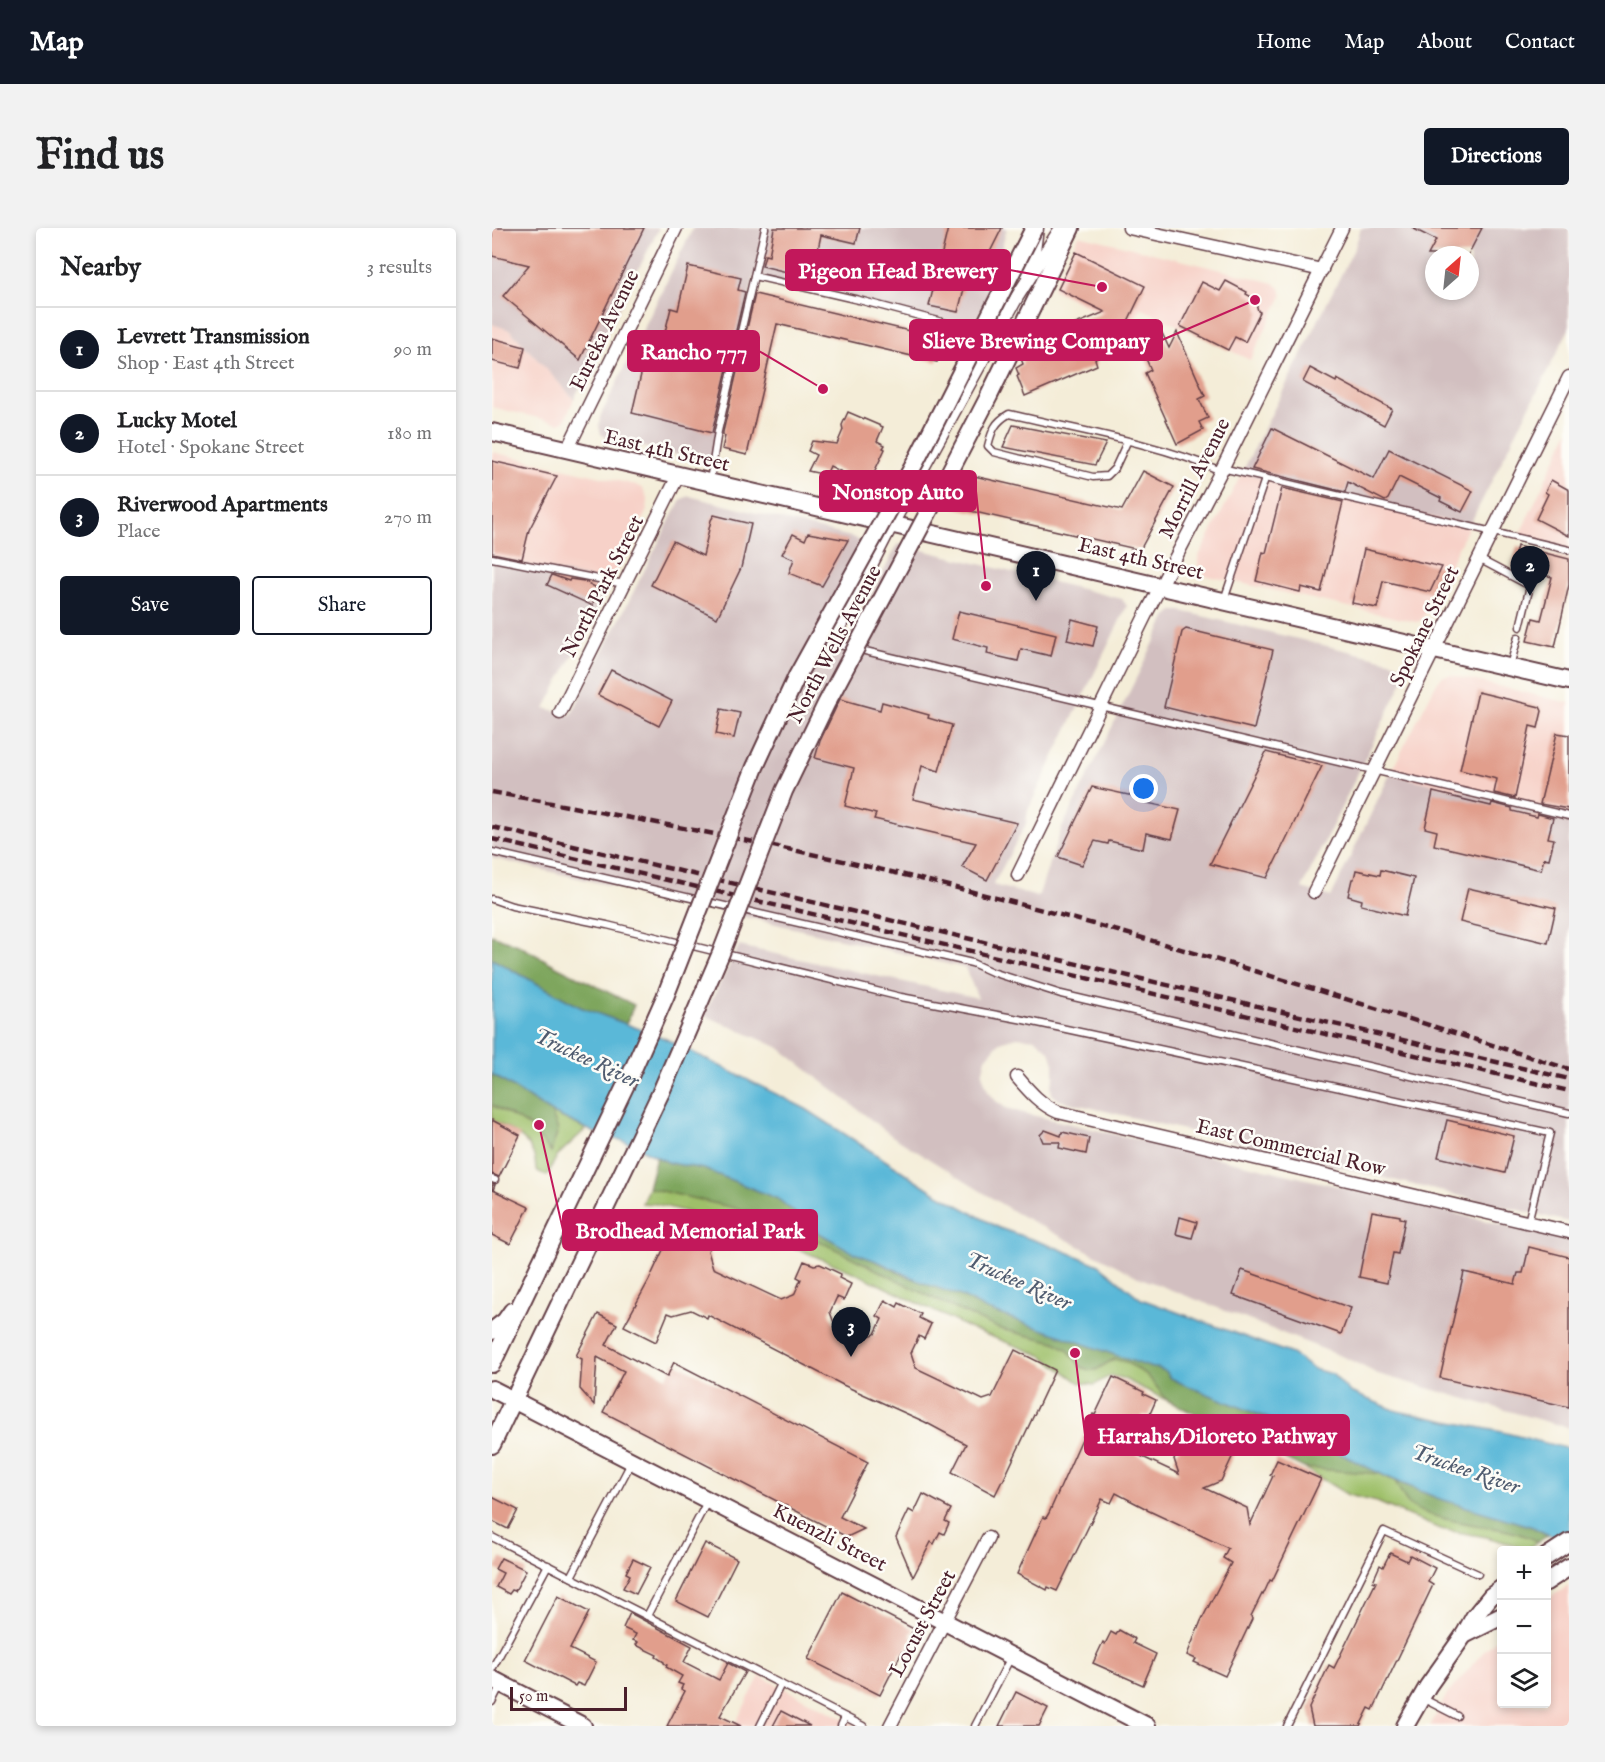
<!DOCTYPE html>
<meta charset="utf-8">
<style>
:root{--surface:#fff;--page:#f2f2f2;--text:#202124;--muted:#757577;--line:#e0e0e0;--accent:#111827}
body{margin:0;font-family:"IM FELL English",serif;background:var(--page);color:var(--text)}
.controls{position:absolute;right:18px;bottom:18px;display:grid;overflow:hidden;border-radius:6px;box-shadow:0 3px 9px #0003}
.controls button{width:54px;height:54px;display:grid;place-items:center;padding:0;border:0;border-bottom:2px solid var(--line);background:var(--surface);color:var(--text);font:30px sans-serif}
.compass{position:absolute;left:933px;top:18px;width:54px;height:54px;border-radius:50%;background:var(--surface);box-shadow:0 3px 9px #0003;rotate:27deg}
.scale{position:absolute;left:18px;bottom:15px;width:117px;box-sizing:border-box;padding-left:6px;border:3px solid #4a1f2b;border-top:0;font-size:16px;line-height:21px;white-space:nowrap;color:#4a1f2b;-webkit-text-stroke:4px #fdfcf7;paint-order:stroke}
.you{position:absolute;left:652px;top:561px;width:21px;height:21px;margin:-15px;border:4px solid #fff;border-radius:50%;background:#1a73e8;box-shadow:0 0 0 9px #1a73e833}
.badge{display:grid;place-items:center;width:39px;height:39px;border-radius:50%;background:var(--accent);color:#fff;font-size:20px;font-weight:700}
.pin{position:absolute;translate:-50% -50px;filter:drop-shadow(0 2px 3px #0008)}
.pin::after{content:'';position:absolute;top:32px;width:21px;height:18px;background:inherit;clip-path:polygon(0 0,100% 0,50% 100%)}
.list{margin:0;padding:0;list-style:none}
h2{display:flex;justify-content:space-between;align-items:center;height:78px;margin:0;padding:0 24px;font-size:26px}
h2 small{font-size:20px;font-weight:400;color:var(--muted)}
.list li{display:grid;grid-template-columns:39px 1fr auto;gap:18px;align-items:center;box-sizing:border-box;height:84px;padding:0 24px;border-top:2px solid var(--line)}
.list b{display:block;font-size:22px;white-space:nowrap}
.list p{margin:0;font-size:20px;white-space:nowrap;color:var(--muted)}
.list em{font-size:20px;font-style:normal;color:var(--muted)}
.actions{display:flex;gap:12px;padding:18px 24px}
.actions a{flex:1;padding:14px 0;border:2px solid var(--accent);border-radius:6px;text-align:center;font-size:21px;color:var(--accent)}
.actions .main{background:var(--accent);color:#fff}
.icon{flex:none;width:33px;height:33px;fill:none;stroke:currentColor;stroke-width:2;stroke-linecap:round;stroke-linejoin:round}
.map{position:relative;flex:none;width:1077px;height:1498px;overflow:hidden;border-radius:6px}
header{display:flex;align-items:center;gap:36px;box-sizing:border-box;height:84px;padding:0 30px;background:var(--accent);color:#fff}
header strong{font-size:28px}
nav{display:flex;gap:33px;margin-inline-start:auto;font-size:21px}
.intro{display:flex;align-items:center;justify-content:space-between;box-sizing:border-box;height:144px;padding:0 36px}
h1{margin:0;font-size:42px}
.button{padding:15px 27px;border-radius:6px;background:var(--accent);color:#fff;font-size:21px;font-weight:700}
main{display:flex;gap:36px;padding:0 36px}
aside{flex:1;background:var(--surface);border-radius:6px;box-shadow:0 3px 9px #0003}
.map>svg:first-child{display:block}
.built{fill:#f7d1c8}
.industrial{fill:#d2bfc0;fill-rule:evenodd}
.green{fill:#9ec069;stroke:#74704a;stroke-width:1.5}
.forest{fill:#7ea65d;stroke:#646244;stroke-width:1.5}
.water{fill:#5ab8d8;stroke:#526c82;stroke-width:1.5}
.building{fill:#e19e8c}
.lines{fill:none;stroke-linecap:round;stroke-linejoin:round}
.lane-casing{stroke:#643e45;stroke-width:9}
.street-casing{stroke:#643e45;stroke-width:15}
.secondary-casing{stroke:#643e45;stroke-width:20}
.lane{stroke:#fff;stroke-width:6}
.street{stroke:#fff;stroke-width:12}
.secondary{stroke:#fff;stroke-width:16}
.rail{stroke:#4a1f2b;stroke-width:4.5;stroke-dasharray:9 4.5;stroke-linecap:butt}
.secondary-bridge-casing{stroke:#643e45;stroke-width:20;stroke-linecap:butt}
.secondary-bridge{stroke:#fff;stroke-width:16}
.labels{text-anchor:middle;stroke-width:5;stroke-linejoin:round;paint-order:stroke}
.street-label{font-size:21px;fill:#4a1f2b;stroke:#fdfcf7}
.water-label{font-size:22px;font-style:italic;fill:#505c70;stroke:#fdfcf7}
.leader{fill:none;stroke:#c2185b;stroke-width:2}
.callout-dot{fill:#c2185b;stroke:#fdfcf7;stroke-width:2}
.callout{fill:#c2185b;stroke:#c2185b;stroke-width:2}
.callout-label{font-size:22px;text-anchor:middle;font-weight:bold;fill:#fff}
</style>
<header>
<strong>Map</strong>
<nav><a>Home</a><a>Map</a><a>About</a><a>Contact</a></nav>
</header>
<div class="intro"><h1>Find us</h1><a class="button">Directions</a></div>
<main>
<aside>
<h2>Nearby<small>3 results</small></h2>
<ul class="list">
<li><span class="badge">1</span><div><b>Levrett Transmission</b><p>Shop · East 4th Street</p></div><em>90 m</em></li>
<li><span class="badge">2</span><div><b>Lucky Motel</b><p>Hotel · Spokane Street</p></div><em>180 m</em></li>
<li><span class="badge">3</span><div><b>Riverwood Apartments</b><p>Place</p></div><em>270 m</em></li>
</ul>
<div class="actions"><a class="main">Save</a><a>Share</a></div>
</aside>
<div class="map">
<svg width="1077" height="1498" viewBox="0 0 1077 1498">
<rect width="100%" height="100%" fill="#fdfcf7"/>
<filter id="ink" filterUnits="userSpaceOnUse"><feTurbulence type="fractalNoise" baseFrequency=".0167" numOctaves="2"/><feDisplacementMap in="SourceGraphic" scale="12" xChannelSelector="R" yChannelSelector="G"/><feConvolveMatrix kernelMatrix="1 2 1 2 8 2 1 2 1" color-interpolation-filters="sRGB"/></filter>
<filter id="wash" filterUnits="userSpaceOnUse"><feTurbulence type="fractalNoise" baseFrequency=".008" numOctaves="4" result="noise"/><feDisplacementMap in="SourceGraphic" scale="24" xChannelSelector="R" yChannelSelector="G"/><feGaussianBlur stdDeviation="1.35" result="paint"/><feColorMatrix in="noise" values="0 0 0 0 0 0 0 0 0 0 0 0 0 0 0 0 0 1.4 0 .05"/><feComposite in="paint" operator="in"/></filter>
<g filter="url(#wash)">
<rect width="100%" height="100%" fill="#f4edd8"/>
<!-- built -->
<g class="built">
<polygon points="587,7 782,55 788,60 790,68 758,132 649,80 637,100 560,61"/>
<polygon points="0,96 18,102 82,171 73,192 68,195 0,179"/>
<polygon points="1077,202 1077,322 1026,310"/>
<polygon points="0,224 144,257 151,261 156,272 155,282 120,354 0,330"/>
<polygon points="750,245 977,298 935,383 928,393 924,394 712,347 706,341 706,330"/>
<polygon points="959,447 1077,475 1077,588 898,546 944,456 951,448"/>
<polygon points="1077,1358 1077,1498 938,1498 954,1468 992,1423 1009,1407 1010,1476 1054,1476 1055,1371"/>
<polygon points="268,1448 366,1498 242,1498"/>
</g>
<!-- industrial -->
<g class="industrial">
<polygon points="0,0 167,0 82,171 18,102 0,96"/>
<polygon points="201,0 515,0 497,69 492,80 476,101 262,48 221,235 116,211 109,206 107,198 108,189"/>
<path d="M 869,0 L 1077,0 L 1077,101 L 977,298 L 750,245 L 863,19 ZM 942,27 L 978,27 L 978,63 L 942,63 Z"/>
<polygon points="197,268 363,310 370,314 370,320 319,415 349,424 406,316 630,371 635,378 536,582 534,596 501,657 546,669 569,602 675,388 681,383 689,383 902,434 911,440 912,451 810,660 839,669 898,546 1077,588 1077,994 567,872 560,866 559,858 562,850 562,836 558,823 544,811 525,809 508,814 494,830 490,846 496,863 504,873 514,880 531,885 1077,1012 1077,1200 886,1146 854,1130 646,1049 524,985 400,908 286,819 212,787 247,718 486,770 473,740 0,630 0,330 120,354 53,480 79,487 183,282 190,271"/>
</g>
<!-- green -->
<g class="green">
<path d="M 0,846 L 59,884 L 94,901 L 65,928 L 55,948 L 44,942 C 44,913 23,904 0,892 Z"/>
<path d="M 164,929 L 493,1081 L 640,1132 L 903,1253 L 945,1270 L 1056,1307 L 1033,1322 L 1023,1317 L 994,1309 L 948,1301 L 885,1274 L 856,1267 L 812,1240 L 632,1151 C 619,1146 614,1149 603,1157 L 588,1155 L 551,1128 L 479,1101 L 368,1047 L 280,1010 L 234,994 L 164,976 L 150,975 L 160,950 Z"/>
</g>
<!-- forest -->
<g class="forest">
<polygon points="0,707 26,717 66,739 142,777 134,796 88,779 0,731"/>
<polygon points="0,846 59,884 66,902 59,924 37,898 0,877"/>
<polygon points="164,929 178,935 212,941 286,971 328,1006 413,1047 469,1068 493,1081 660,1140 666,1139 675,1144 677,1149 691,1156 780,1192 889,1246 812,1240 675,1172 655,1147 634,1134 622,1131 604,1142 597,1142 589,1139 576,1122 563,1114 508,1101 455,1077 277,988 156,960"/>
<path d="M 903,1253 L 945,1270 L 1041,1299 L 1056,1307 L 1046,1314 C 1015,1297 976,1299 943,1288 C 934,1285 924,1283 917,1276 C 911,1270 907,1260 903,1253 Z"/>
</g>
<!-- water -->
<polygon class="water" points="0,731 88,779 172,810 314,881 439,962 507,1000 565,1020 607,1037 649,1071 800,1126 821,1141 840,1146 858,1164 905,1183 1010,1204 1077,1221 1077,1317 1041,1299 945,1270 895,1249 780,1192 691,1156 677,1149 675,1144 666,1140 660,1140 493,1081 469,1068 434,1056 387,1034 362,1025 329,1006 286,971 212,941 178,935 130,912 114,910 59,884 0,846"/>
<g id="blocks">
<!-- building -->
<g class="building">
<polygon points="0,0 152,0 88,132 11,68 37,37 0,28"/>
<polygon points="282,0 368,0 364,15 329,7 320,50 270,38 273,27 277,28"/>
<polygon points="456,0 510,0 483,54 474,53 466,84 437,78"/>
<polygon points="920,0 990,0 976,27 936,27 944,12"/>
<polygon points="584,24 653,58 622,122 603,131 605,137 533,168 525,148 527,147 524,140 531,136 528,128 548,119 545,112 613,84 566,61"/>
<polygon points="196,38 249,50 246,62 253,64 220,205 140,185 154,125 167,128 179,80 186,82"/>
<polygon points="734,53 755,64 754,66 763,71 766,83 768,84 753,114 743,109 736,122 688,98 710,54 728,63"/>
<polygon points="263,66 451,111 445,134 285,96 255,227 230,221 233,208 231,207 231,204"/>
<polygon points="685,104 713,168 707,171 716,190 707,194 711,202 685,216 653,145 659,142 646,113 662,106 663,108 670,105 677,120"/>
<polygon points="0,110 33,119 28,140 0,133"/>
<polygon points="818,140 844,154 845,151 900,181 892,197 811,154"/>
<polygon points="356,184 391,199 385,213 393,217 391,220 393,221 376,257 338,238 334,247 316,243 324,227 316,223 320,213 345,216 351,202 350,197"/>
<polygon points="521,197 614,215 603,237 511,219"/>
<polygon points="780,200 882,251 897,221 981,263 970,284 948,273 949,270 907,249 896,271 893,273 856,254 853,264 760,241"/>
<polygon points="0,233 65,248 37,302 30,331 0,325"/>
<polygon points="651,243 682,259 648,322 461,279 469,245 630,282"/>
<polygon points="1059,252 1077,262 1077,308 1044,291 1056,266 1053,264"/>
<polygon points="790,260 851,274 829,364 809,359 808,364 764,353 771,324 774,325"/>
<polygon points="222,287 259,296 249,340 225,390 159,357 181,313 211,328 219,292"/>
<polygon points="316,305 356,312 330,358 297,345 302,331 290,326 301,306 313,312"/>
<polygon points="1025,318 1077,331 1077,357 1063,419 1035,413 1041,390 1049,392 1060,349 1020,339"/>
<polygon points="872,321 897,327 950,339 938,364 891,353 885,380 860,375"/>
<polygon points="60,347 77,353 78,351 92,353 105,360 102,367 101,378 55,357"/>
<polygon points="467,383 564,406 559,428 529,421 526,433 495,426 496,420 460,411"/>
<polygon points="580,391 606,398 601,418 575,412"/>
<polygon points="694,401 781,422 762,501 672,479 690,404"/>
<polygon points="119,442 180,473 167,498 106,467"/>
<polygon points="986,464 1048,479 1050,483 1046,500 1038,498 1023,570 1002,565 1005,551 968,542"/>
<polygon points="348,471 388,482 390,474 437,487 436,490 460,497 447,543 430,538 421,571 525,595 495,652 470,639 484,615 382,591 384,586 353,578 362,540 323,530 328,513"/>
<polygon points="229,481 248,485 242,510 224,506"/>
<polygon points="1065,505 1077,507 1077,581 1048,576"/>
<polygon points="774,524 830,538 775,650 718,636"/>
<polygon points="600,559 646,569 646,573 688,582 680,611 654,605 651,621 617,613 616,616 603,613 590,637 566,629"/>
<polygon points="941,564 999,578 1000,575 1020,580 1020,583 1045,589 1046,586 1061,590 1056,610 1062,611 1057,631 1052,630 1049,642 942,617 945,603 933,600"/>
<polygon points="864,642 888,647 889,642 922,650 913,688 869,677 870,672 856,668 860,651 862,651"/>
<polygon points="976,660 1064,680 1056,715 968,694"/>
<polygon points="0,892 28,907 7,949 0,946"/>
<polygon points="955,892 1022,908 1013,945 946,929"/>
<polygon points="553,902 569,908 570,904 597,910 594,926 567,920 568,914 551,914 548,907"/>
<polygon points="0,957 3,957 1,962 37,979 18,1016 0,1007"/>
<polygon points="880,983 908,988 908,990 913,991 906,1026 901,1025 895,1055 867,1049"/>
<polygon points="688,989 705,994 700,1010 684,1006"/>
<polygon points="186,990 223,1008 216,1023 221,1040 289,1072 302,1067 309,1051 305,1049 312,1033 322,1037 328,1036 349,1046 347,1050 359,1056 352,1072 345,1069 338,1084 345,1103 363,1113 383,1106 390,1091 385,1088 393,1072 405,1079 407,1075 429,1086 427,1090 439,1096 432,1111 427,1108 419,1125 424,1140 491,1172 500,1169 523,1122 563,1142 511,1253 510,1253 503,1267 460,1244 474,1216 433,1194 351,1157 216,1087 215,1090 199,1082 181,1087 176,1085 164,1114 132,1098 157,1052"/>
<polygon points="1037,1019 1077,1029 1077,1179 948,1150 972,1044 1023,1056 1026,1045 1031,1045"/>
<polygon points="750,1042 859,1080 849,1106 741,1067"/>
<polygon points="106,1086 125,1096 114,1117 175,1149 182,1134 376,1234 348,1289 372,1301 355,1309 111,1184 132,1143 105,1129 102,1177 88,1161 90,1131 84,1128"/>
<polygon points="621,1149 652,1164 651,1166 664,1172 657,1188 651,1187 639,1214 633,1216 647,1221 644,1226 687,1246 682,1231 696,1200 705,1204 710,1205 711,1203 733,1213 730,1218 743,1223 729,1253 712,1260 755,1280 758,1297 781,1248 778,1247 785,1232 829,1251 780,1353 778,1352 771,1367 770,1366 759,1388 760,1391 733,1448 702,1434 704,1431 695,1427 709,1393 739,1335 731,1330 736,1320 655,1282 655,1281 624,1265 619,1275 610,1271 565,1363 556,1359 555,1362 525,1346 551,1289 554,1290 557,1285 601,1186 603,1187"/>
<polygon points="431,1266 459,1281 453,1293 457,1295 452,1306 448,1304 442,1316 439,1314 421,1349 404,1309 417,1282 422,1285"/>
<polygon points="0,1269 26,1282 16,1301 0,1293"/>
<polygon points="213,1315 245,1331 216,1389 184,1373"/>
<polygon points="898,1325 915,1333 918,1327 943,1340 936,1354 941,1357 881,1482 877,1480 868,1498 821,1498 817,1480 837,1437 842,1440 884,1354 881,1353 888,1337 891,1339"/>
<polygon points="9,1330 34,1342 23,1363 20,1362 17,1366 4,1359 11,1345 3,1341"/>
<polygon points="141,1331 158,1339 144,1366 131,1360 138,1347 134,1345"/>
<polygon points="350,1364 422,1401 418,1408 421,1409 412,1425 410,1424 388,1467 316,1431"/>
<polygon points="66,1368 97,1384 78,1421 104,1434 92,1458 85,1455 83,1458 33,1432"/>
<polygon points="138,1385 200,1418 192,1434 227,1452 236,1435 253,1444 228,1488 249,1498 175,1498 193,1463 189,1461 191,1457 186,1455 190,1448 174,1439 175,1437 172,1435 172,1434 164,1429 165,1427 144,1417 146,1414 141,1412 144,1406 131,1400"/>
<polygon points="627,1402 643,1411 641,1415 664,1426 651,1457 601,1435 611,1414 613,1416 619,1404 624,1407"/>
<polygon points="524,1464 556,1480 547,1498 507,1498"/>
<polygon points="289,1483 318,1498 281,1498"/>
</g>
</g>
</g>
<g filter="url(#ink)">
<use href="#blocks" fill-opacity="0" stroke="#643e45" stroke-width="1.5"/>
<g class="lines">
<!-- lane casing -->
<g class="lane-casing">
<g id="lane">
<polyline points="262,48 273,0"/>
<path d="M 635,214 L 623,240 L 615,248 L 601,249 L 502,224 L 496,218 C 500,202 503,194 517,186 C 585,202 665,215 729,243"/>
<polyline points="730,240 1077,322"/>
<polyline points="218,253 226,203 262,48 367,72 488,104"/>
<polyline points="0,330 132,356"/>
<polyline points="987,331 1038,358 1028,399"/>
<polyline points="732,372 773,251"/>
<polyline points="339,415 1077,588"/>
<polyline points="1018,438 1026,409"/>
<polyline points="0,624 480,735 500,744 569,766 1077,885"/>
<polyline points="0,671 20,678 115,697 409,769 532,792 1058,905 1036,994"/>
<polyline points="0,951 3,952"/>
<polyline points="0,1309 371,1498"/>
<polyline points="79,1349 139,1235"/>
<polyline points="155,1388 216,1272"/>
<polyline points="0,1441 56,1337"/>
<polyline points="930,1470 965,1488"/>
<polyline points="0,1474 9,1456"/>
<polyline points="268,1498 289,1456"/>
<polyline points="349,1498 353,1489"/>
<polyline points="483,1498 519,1429"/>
<polyline points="795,1498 892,1303 986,1346"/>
</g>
</g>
<!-- street casing -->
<g class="street-casing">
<g id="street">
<polyline points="637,0 830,42"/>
<polyline points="535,45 541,31 545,0"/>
<polyline points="75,222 184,0"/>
<polyline points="339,415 400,296 525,69 569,0"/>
<polyline points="68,485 186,248"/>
<polyline points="526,647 655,384 729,243 850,0"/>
<polyline points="822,664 1077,149"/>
<path d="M 525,849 C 538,864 548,876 566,884 L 1077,1004"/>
<polyline points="398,1498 496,1310"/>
</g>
</g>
<!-- secondary casing -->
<g class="secondary-casing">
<g id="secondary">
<polyline points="0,204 1077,453"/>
<polyline points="453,253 497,168 579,0"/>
<polyline points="0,1103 13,1093 20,1083"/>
<polyline points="0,1136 138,848"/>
<polyline points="0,1161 655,1498"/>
<polyline points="0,1217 169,864"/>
<polyline points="1054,1329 1077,1314"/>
<polyline points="1054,1354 1077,1339"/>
<polyline points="972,1407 1010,1388"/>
<polyline points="0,1451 91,1498"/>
<polyline points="913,1498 936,1458 972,1407 982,1389 999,1368 1010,1360"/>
</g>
</g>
<!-- lane -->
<use href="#lane" class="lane"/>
<!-- street -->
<use href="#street" class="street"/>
<!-- secondary -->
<use href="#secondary" class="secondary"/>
<!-- rail -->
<g class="rail">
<path d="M 0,564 C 150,592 301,619 449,656 C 661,708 869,776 1077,841"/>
<polyline points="0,599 1077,851"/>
<polyline points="0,611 1077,863"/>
</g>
<!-- secondary-bridge casing -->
<g class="secondary-bridge-casing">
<g id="secondary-bridge">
<polyline points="138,848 173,769 263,539 305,448 424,233 542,0"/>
<polyline points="169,864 229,725 292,563 334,476 453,253"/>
</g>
</g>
<!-- secondary-bridge -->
<use href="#secondary-bridge" class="secondary-bridge"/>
</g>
</g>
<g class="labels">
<!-- street labels -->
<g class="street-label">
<text transform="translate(112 102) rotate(-64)" y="7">Eureka Avenue</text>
<text transform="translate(175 222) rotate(13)" y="7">East 4th Street</text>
<text transform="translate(702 250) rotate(-63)" y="7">Morrill Avenue</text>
<text transform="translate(649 330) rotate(13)" y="7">East 4th Street</text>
<text transform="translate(110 358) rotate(-63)" y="7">North Park Street</text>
<text transform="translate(932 398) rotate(-64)" y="7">Spokane Street</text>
<text transform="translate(342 416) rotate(-62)" y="7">North Wells Avenue</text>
<text transform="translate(799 919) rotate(13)" y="7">East Commercial Row</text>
<text transform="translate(338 1309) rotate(27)" y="7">Kuenzli Street</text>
<text transform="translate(430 1395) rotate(-62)" y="7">Locust Street</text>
</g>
<!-- water labels -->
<g class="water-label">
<text transform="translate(95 829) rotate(25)" y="8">Truckee River</text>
<text transform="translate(527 1052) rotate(24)" y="8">Truckee River</text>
<text transform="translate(974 1240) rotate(19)" y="8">Truckee River</text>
</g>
</g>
<!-- callouts -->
<path class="leader" d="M610 59L518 42M763 72L670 112M331 161L267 123M494 358L484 263M47 897L71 1002M583 1125L593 1207"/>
<g class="callout-dot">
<circle cx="610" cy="59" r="6"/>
<circle cx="763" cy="72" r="6"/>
<circle cx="331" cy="161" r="6"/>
<circle cx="494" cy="358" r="6"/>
<circle cx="47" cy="897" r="6"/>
<circle cx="583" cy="1125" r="6"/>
</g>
<g class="callout">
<rect x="294" y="22" width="224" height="40" rx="6"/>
<rect x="418" y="92" width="252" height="40" rx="6"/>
<rect x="136" y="103" width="131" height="40" rx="6"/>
<rect x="328" y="243" width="156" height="40" rx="6"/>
<rect x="71" y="982" width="254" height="40" rx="6"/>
<rect x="593" y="1187" width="264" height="40" rx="6"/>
</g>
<g class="callout-label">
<text x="406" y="50">Pigeon Head Brewery</text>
<text x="544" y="120">Slieve Brewing Company</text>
<text x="202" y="131">Rancho 777</text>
<text x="406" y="271">Nonstop Auto</text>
<text x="198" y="1010">Brodhead Memorial Park</text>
<text x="725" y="1215">Harrahs/Diloreto Pathway</text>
</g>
</svg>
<div class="controls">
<button>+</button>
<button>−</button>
<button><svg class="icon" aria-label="layers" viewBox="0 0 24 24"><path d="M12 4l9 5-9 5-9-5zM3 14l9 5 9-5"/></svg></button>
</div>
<svg class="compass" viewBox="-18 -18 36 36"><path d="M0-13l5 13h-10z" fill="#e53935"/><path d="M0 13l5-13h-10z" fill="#757577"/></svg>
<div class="scale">50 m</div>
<div class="you"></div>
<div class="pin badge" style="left:544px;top:373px">1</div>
<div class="pin badge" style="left:1038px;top:368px">2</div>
<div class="pin badge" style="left:359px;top:1129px">3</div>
</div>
</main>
